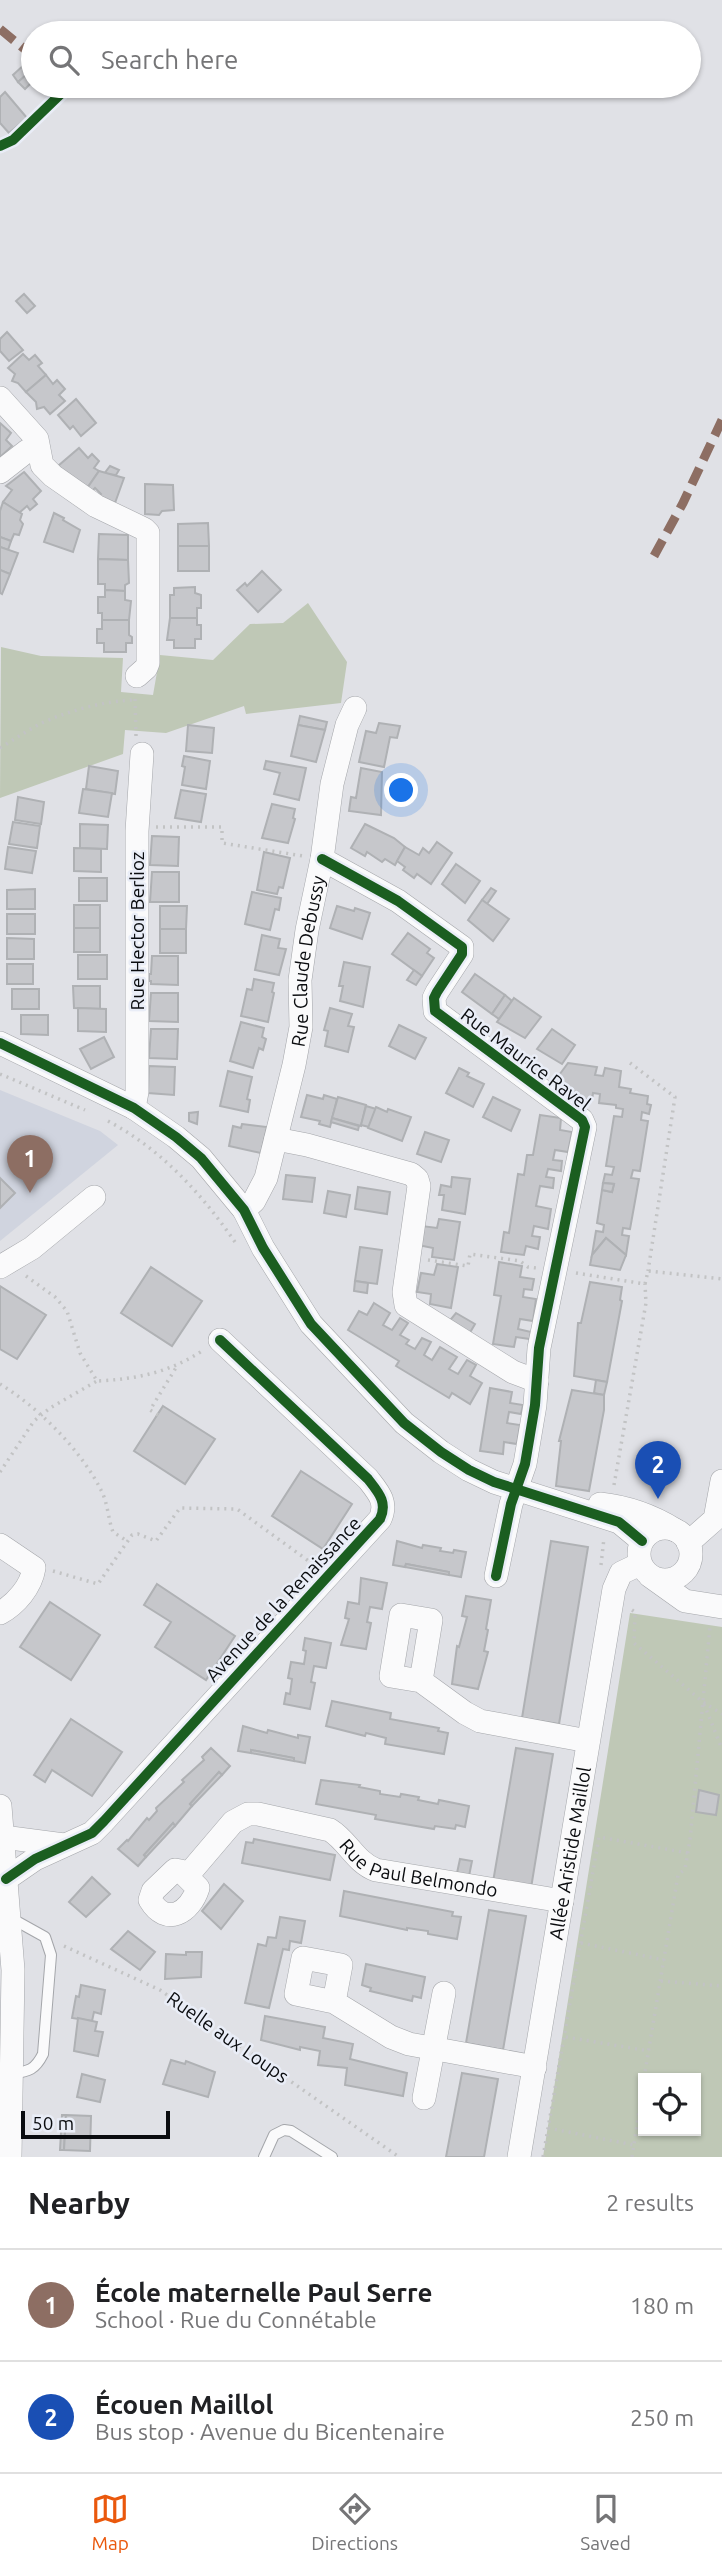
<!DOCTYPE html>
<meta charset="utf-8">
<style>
:root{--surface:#fff;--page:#f2f2f2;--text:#202124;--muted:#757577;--line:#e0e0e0;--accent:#ea580c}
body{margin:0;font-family:Ubuntu,sans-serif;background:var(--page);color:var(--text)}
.controls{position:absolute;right:21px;bottom:21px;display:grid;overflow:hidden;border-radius:0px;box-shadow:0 2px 5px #0004}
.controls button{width:63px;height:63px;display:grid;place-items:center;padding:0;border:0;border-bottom:2px solid var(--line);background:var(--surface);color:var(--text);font:35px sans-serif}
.scale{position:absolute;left:21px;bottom:18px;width:149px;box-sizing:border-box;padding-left:7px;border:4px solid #0a0c0f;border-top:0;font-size:19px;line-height:24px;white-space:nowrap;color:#0a0c0f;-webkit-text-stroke:5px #e9edf7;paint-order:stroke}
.you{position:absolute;left:402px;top:791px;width:24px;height:24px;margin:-18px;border:5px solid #fff;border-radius:50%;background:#1a73e8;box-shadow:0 0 0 10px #1a73e833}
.badge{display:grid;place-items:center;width:46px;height:46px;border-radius:50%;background:var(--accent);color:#fff;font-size:23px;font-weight:700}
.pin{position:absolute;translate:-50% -58px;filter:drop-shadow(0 2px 4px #0008)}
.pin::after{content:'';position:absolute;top:37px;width:24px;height:21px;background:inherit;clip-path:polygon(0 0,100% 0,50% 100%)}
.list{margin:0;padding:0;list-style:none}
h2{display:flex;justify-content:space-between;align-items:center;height:91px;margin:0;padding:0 28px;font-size:30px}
h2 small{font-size:23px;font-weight:400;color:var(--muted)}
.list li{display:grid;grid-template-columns:46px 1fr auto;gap:21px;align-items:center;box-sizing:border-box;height:112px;padding:0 28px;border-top:2px solid var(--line)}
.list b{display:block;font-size:26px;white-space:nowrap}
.list p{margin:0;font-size:23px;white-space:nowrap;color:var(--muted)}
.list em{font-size:23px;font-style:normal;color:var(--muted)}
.icon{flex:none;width:38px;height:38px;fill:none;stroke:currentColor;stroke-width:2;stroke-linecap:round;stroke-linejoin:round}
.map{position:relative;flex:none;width:722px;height:2157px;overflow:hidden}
.search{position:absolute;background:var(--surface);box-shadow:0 2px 5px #0004;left:21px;right:21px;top:21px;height:77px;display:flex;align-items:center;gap:18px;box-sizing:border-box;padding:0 24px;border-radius:38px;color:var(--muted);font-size:26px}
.sheet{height:315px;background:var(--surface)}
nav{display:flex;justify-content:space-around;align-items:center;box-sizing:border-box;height:98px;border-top:2px solid var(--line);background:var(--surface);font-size:19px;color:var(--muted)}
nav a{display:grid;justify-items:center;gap:4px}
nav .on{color:var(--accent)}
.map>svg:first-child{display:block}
.built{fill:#d0d4df}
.green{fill:#bfc8b6;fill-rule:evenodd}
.building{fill:#c6c7cb;stroke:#afb1b4;stroke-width:2}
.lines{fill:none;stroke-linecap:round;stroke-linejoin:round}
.lane-casing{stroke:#a4a6aa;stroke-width:12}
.street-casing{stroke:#a4a6aa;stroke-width:24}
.path{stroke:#c2c3c4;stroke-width:3.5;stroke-dasharray:2 5;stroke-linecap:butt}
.lane{stroke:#fafafb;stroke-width:10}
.street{stroke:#fafafb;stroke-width:23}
.quiet{stroke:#8d6e63;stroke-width:9;stroke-dasharray:18 9;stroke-linecap:butt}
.cycleway-casing{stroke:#e9edf7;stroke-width:15}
.cycleway{stroke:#1b5e20;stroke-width:10}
.labels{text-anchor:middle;stroke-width:5;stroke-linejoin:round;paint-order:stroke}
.street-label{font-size:19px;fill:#0a0c0f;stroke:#e9edf7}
</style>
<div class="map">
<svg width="722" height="2157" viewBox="0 0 722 2157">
<rect width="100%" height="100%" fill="#e0e1e6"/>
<!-- built -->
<polygon class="built" points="0,1090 100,1131 118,1145 0,1241"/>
<!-- green -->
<g class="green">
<polygon points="308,603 347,662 341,703 246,714 244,706 166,733 125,730 123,754 0,798 1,647 41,656 123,658 121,692 153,695 160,655 213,660 250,624 283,623"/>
<path d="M 630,1613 L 722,1627 L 722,2157 L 543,2157 ZM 643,2078 L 696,2078 L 696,2131 L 643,2131 Z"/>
</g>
<!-- building -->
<g class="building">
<polygon points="26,63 33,69 18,82 13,75"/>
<polygon points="33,69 33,81 25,89 18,82"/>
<polygon points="5,92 27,118 9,133 0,123 0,97"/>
<polygon points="24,294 35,306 27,313 16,301"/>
<polygon points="7,332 23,350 9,361 0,351 0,339"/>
<polygon points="23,354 29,360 35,355 42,363 38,366 46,375 26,392 18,383 12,381 15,374 8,368"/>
<polygon points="46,375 53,384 57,380 65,389 59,395 65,401 50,414 44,407 37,409 36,402 26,392"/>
<polygon points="76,399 96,423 81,436 73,426 70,429 58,415"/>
<polygon points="0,423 11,433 6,440 12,446 0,457"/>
<polygon points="79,448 88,458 92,454 99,461 94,468 99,471 88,487 58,466"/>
<polygon points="110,466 119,470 116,475 104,474"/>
<polygon points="99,471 124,478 115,503 99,496 101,494 95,488 92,491 88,487"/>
<polygon points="24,472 41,491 33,499 37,504 30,510 27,506 19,513 3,502 12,490 6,486"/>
<polygon points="145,484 173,485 174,510 162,511 159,515 145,514"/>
<polygon points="3,502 22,514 20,520 23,524 19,535 14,534 11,541 0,537 0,511"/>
<polygon points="54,513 64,518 63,520 80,530 73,552 44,542"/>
<polygon points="208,523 209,546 178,546 178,524"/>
<polygon points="99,534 128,535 128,560 98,559"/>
<polygon points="0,537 11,541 8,550 0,547"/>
<rect x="178" y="546" width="31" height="25"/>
<polygon points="0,547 18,553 10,574 0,570"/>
<polygon points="98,559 128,560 129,583 125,585 125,591 105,590 105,584 98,584"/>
<polygon points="0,570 10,574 2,594 0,593"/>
<polygon points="262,571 281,590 258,612 237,590 245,583 247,586"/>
<polygon points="195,587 195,593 201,595 201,608 197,608 197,618 170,618 170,595 174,595 174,588"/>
<polygon points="105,590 125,591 125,600 131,601 129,620 102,620 102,613 98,613 98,597 105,597"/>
<polygon points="170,618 197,618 197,625 201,625 201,639 195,639 195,648 174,648 174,640 167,640"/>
<polygon points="102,620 129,620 129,635 132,637 132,643 126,643 126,652 104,652 104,643 97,643 97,629 102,629"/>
<polygon points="300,716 327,722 325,730 298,725"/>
<polygon points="379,723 400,726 397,738 390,737 384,767 359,762 366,731 376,733"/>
<polygon points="188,725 214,728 212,753 186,751"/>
<polygon points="298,725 325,730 316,762 291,756"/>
<polygon points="184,756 210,761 206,789 182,785 185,767 182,766"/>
<polygon points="266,761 306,768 299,800 274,794 280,773 264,769"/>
<polygon points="89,766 118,771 115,794 86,789"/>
<polygon points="361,768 382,772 381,815 349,811 351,797 356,798"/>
<polygon points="83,789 112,793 108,817 79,813"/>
<polygon points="181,790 206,794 201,822 175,818"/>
<polygon points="18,797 44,802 41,824 15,820"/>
<polygon points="272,804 295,809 293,818 295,819 288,843 262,838"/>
<polygon points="13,822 40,826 37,848 9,844"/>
<polygon points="80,824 108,825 107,849 80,848"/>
<polygon points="365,824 394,838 405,847 395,865 385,859 382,862 367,852 365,856 351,848"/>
<polygon points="152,836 179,837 178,866 150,865"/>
<polygon points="437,842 452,853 431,884 417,874 414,878 403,870 405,867 397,861 405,847 419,855 423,848 429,853"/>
<polygon points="8,847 36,851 32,873 5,869"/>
<polygon points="74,848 101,849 101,872 74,871"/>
<polygon points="264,852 290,858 283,888 279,887 277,894 257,890"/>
<polygon points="456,864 480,881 465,903 442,884"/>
<polygon points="152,872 179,872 179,902 150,902"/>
<rect x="79" y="878" width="28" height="23"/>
<polygon points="491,888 496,891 487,904 482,900"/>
<polygon points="35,889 35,909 7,909 7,890"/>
<polygon points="252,892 281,898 279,910 275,909 270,930 245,924"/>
<polygon points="482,900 509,919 493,941 468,920"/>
<rect x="74" y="905" width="26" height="23"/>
<polygon points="160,906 187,906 186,929 160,929"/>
<polygon points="337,906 354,911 355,908 370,913 362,939 330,928"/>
<rect x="7" y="914" width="28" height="20"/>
<rect x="74" y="928" width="26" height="24"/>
<rect x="160" y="929" width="26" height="24"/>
<polygon points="408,933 430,949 427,953 434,958 422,976 392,954"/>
<polygon points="262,935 280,939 278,948 286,949 279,975 255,970"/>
<polygon points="7,938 34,939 34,959 7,959"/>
<rect x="78" y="955" width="29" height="24"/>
<polygon points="152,956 178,956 178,985 151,984 151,981 149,981 149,974 151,974"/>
<polygon points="344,962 370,967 363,1007 340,1001 343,986 339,986"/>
<rect x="7" y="964" width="26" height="20"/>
<polygon points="414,970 422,976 416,985 407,980"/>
<polygon points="475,974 505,995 492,1014 462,992"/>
<polygon points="254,979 274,983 272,992 274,993 268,1022 241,1016 247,989 252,990"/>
<polygon points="73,986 100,986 100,1009 74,1008"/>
<rect x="12" y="989" width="27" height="20"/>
<polygon points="151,993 178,993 178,1022 149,1021"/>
<polygon points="505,995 512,1001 499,1019 492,1014"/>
<polygon points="514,998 541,1017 525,1038 497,1022"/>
<polygon points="78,1008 106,1009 106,1032 78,1031"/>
<polygon points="330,1008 352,1014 348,1026 354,1027 348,1052 325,1046 328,1031 324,1030"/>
<polygon points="21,1015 48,1015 48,1035 21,1034"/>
<polygon points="241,1022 264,1028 262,1037 266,1039 263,1050 259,1048 253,1068 230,1061"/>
<polygon points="399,1025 426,1038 415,1059 389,1046"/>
<polygon points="151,1029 178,1029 177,1059 149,1058"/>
<polygon points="552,1029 575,1045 562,1064 537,1049"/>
<polygon points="104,1037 114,1057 91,1069 80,1049"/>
<polygon points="568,1063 597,1067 595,1075 603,1076 605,1068 621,1071 619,1087 631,1089 630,1093 648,1096 647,1104 651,1105 649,1114 642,1112 641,1120 648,1121 640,1171 633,1170 631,1178 639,1179 630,1229 623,1228 622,1235 629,1236 626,1255 606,1238 592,1255 596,1231 603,1232 604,1225 597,1223 602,1190 612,1192 614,1184 603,1183 605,1174 612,1175 614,1167 606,1166 614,1116 622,1117 623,1109 616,1108 616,1105 599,1103 600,1094 593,1093 592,1100 566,1096 567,1092 554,1082"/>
<polygon points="149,1066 175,1067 174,1095 148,1093"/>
<polygon points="459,1068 469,1073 467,1076 484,1084 473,1107 446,1093"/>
<polygon points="228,1071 252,1077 247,1099 250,1100 248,1112 220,1106"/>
<polygon points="307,1095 323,1099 324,1095 337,1099 330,1127 319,1124 320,1121 301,1117"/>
<polygon points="338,1097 366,1105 361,1126 332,1118"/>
<polygon points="493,1097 520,1110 511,1131 483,1117"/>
<polygon points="366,1106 376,1109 369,1127 361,1125"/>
<polygon points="376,1107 387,1112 388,1109 411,1117 402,1141 368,1128"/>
<polygon points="198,1112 197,1124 189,1121 189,1113"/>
<polygon points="540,1115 561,1118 560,1130 572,1132 568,1152 555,1150 553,1160 562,1161 561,1171 548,1169 546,1177 554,1178 553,1188 540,1186 536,1206 551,1209 548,1229 534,1226 532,1236 540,1237 538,1249 526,1246 524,1255 501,1252 504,1232 509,1233 518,1174 524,1175 527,1155 533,1155"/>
<polygon points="332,1118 359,1126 358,1130 331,1122"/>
<polygon points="242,1124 267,1127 261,1153 229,1146 233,1126 241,1128"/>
<polygon points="425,1132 449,1140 441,1162 417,1154"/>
<polygon points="286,1175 315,1178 312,1202 283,1199"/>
<polygon points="452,1177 470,1179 465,1214 442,1210 444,1195 439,1195 441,1185 451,1187"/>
<polygon points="0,1178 15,1193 0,1208"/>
<polygon points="603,1183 614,1184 612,1192 602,1190"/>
<polygon points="358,1187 390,1192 387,1214 355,1209"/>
<polygon points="328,1191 350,1195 346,1217 324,1213"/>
<polygon points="439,1219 460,1222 454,1260 432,1257 433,1248 418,1245 422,1226 437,1228"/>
<polygon points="606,1238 626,1255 620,1270 590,1265 592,1255"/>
<polygon points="360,1247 382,1250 377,1284 355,1281"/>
<polygon points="499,1262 522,1266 520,1277 534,1279 532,1290 524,1289 523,1297 536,1299 533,1321 520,1319 518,1329 531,1332 530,1339 516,1337 514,1347 493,1344 501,1296 494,1295"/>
<polygon points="437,1264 458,1267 451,1308 430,1304 431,1294 417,1292 421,1273 434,1275"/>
<polygon points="151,1267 202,1301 172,1346 121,1313"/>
<polygon points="355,1281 368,1283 367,1293 354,1291"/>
<polygon points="590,1282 622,1287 620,1300 622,1301 607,1382 574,1376 578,1323 581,1323"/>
<polygon points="0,1286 46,1315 17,1359 0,1349"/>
<polygon points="374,1303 390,1313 383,1325 392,1330 400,1318 408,1323 400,1335 409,1340 406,1344 415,1349 422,1338 431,1342 424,1355 432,1360 440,1347 457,1357 449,1369 458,1374 467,1360 476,1365 470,1376 482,1383 470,1404 452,1393 449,1398 396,1366 399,1361 348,1330 359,1311 367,1315"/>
<polygon points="456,1313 475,1324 468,1336 447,1324"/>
<polygon points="596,1380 607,1382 604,1395 594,1393"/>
<polygon points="490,1388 512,1392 510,1403 523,1405 521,1414 509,1412 507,1423 520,1425 517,1444 504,1442 503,1454 480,1451"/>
<polygon points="572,1390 604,1395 604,1410 589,1491 556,1486 561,1441 559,1441"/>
<polygon points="163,1406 215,1439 185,1484 134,1451"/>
<polygon points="301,1471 352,1504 323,1549 272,1516"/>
<polygon points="397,1541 422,1548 423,1545 441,1548 440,1551 453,1553 454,1550 466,1552 461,1577 449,1575 449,1572 406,1564 405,1567 393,1565"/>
<polygon points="551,1541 588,1547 559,1724 522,1718"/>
<polygon points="406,1564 449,1572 449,1575 405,1567"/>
<polygon points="361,1578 387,1583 382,1609 370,1607 367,1622 371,1623 366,1649 341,1645 349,1619 345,1618 348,1602 359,1604"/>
<polygon points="157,1584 235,1636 206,1680 155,1647 171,1622 144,1605"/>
<polygon points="466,1596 491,1600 486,1629 488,1630 484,1651 488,1652 478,1689 452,1684 457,1646 459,1647 467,1617 462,1616"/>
<polygon points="50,1602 100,1635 71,1680 20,1647"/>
<polygon points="305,1638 331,1643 326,1668 314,1666 311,1682 315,1683 310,1709 284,1704 286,1693 290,1694 292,1679 288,1678 291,1662 304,1664 306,1651 303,1650"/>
<polygon points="332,1701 391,1713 390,1719 439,1728 438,1731 448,1733 444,1754 385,1744 386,1738 366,1733 365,1736 326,1726"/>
<polygon points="71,1719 122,1752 92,1796 52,1770 45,1782 34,1775"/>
<polygon points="243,1726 267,1733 268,1730 298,1738 298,1735 310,1737 305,1763 294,1761 294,1758 251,1750 251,1753 238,1751"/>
<polygon points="211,1748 230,1766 222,1775 219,1772 190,1804 192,1806 175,1826 173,1823 144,1855 146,1857 138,1866 118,1849 127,1840 128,1841 147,1818 149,1820 157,1811 156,1808 184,1782 182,1780 204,1760 202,1757"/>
<polygon points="516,1748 553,1754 531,1888 493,1882"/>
<polygon points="251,1750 294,1758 294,1761 251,1753"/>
<polygon points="219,1772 222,1775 192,1806 190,1804"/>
<polygon points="321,1780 360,1785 359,1787 380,1791 380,1794 400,1797 401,1794 419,1797 418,1800 438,1804 439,1800 469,1806 465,1827 456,1825 455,1829 435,1826 434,1829 375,1819 376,1815 316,1804"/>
<polygon points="699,1790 719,1795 716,1815 696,1812"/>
<polygon points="173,1823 175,1826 146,1857 144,1855"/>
<polygon points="254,1839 335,1855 330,1880 242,1863 246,1842 253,1843"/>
<polygon points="460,1859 472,1861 469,1876 457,1873"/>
<polygon points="92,1877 110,1894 86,1917 69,1902"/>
<polygon points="224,1884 243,1901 221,1929 202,1911"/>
<polygon points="344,1891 453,1912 452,1916 461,1917 457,1939 428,1934 428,1931 407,1928 407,1930 340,1916"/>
<polygon points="489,1910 526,1916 503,2050 466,2043"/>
<polygon points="280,1917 305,1921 301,1943 290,1941 289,1950 283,1949 269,2008 245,2003 258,1944 266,1946 268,1937 276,1938"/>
<polygon points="128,1931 155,1952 140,1970 111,1949"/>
<polygon points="186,1952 202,1952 201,1977 165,1979 166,1954 186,1955"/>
<polygon points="366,1964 425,1977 421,1998 413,1996 412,2001 370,1991 371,1988 362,1985"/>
<polygon points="81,1985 105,1990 101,2014 94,2012 92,2021 72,2018 76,1996 79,1997"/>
<polygon points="265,2016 325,2027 323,2038 353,2044 350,2059 407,2073 403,2096 345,2085 347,2068 318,2065 320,2051 300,2047 300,2050 261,2040"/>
<polygon points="78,2018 97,2022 95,2031 103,2032 98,2056 74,2051"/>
<polygon points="171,2060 185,2064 186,2061 215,2072 208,2097 163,2084"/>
<polygon points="462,2073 498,2079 484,2157 446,2157"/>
<polygon points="82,2074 105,2080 100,2102 77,2097"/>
<polygon points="62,2115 66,2115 64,2150 60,2150"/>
<polygon points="66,2115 91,2116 90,2151 64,2150"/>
</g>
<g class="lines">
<!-- lane casing -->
<g class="lane-casing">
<g id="lane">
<path d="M 9,1917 L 45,1937 L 51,1955 L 43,2054 C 35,2070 29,2071 12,2074"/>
<polyline points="264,2157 274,2135 284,2130 291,2131 332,2157"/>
</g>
</g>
<!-- street casing -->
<g class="street-casing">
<g id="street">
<polyline points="0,398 37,439 42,465 53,476 96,506 144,529 148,533 148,663 146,668 137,676"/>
<polyline points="0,472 27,451 38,449"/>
<polyline points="322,859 398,901 462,947 462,954 437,992 434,998 435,1011 582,1120 585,1127 539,1348 535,1405 525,1464 511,1504 496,1576"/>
<polyline points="0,1043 134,1108 176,1137 201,1158 244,1210 263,1248 311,1324 404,1423 441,1452 469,1470 494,1482 619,1522 642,1541"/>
<polyline points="134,1108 137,1092 137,831 142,754"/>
<polyline points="276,1139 307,1145 411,1174 417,1179 419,1186 404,1292 406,1305 513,1372 537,1381"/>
<path id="s1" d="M 244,1210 L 254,1201 L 266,1178 L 294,1065 L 301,1027 L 300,980 L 307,930 L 322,859 L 332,784 L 347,725 L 355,708"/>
<polyline points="0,1267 32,1248 94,1197"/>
<path d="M 600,1504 C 628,1507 651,1515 675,1530"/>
<circle cx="665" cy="1554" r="26"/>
<polyline points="688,1543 715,1519 722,1481"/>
<path d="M 0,1545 L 34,1568 C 31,1587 16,1604 0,1613"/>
<polyline points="650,1576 685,1601 722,1607"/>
<polyline points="421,1681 431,1620 401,1615 391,1676 421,1681 465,1713 480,1721 588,1741"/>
<polyline points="0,1806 13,1970 10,2157"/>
<polyline points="3,1837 64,1845"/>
<path d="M 175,1870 L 181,1871 L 198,1888 C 190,1913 166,1927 150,1900 L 153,1891 Z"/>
<path id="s2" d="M 187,1876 L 233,1822 L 248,1814 L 258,1814 L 330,1830 C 348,1841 355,1862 376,1870 L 562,1901"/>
<path d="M 6,1879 L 35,1859 L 92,1833 L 104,1821 L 380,1519 C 388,1502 378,1492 368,1479 L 220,1340"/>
<polyline points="334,2002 341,1965 303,1958 296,1994 334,2002 391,2037 409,2044 535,2067"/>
<polyline points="424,2098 444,1993"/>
<path id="s3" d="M 519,2157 L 614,1589 L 621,1573 L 640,1564"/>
</g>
</g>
<!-- path -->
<g class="path">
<polyline points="135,699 136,736"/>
<path d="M 0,748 C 13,740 25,732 38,725 C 63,712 107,700 135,700"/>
<polyline points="156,827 222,827 222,843 303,856"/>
<polyline points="630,1063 675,1097 648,1271"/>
<polyline points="0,1074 85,1110"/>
<path d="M 108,1121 C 161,1149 201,1193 235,1242"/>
<polyline points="428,1260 468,1266 470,1254 520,1261 528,1267 537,1268"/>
<polyline points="576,1273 645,1284 648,1271 722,1279"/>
<path d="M 26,1276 L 55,1297 L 67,1311 L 80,1353 L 97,1381 C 136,1379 168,1373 202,1351"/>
<path d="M 0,1384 C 38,1407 81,1450 101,1490 C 108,1503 108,1519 113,1532 L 127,1541"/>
<polyline points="158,1415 150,1410 177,1366"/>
<polyline points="0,1472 34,1421 50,1408 97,1381"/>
<polyline points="614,1485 646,1303 645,1284"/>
<polyline points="601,1565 604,1538"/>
<polyline points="53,1571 98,1584 132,1535 138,1534 156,1541 180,1508 237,1509 310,1562 314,1561"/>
<polyline points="632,1610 635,1612 634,1643 703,1702 722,1714"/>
<polyline points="704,1704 722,1749"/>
<polyline points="581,1943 664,1960"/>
<polyline points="64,1946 160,1990 399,2157"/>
<polyline points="661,1981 722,1986"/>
<polyline points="566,2037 649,2051"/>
<polyline points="644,2078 678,1875 685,1869 690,1840 710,1626"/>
<polyline points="548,2128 634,2145"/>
<polyline points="543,2157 599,1837 688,1853"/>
<polyline points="632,2157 643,2086"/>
</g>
<!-- lane -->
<use href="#lane" class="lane"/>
<!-- street -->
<use href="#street" class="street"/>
<!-- quiet -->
<g class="quiet">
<polyline points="0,29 33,56"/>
<polyline points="654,556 683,503 722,420"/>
</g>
<!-- cycleway casing -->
<g class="cycleway-casing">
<g id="cycleway">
<polyline points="0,146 13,140 69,86"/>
<polyline points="322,859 398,901 462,947 462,954 437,992 434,998 435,1011 582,1120 585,1127 539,1348 535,1405 525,1464 511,1504 496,1576"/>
<polyline points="0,1043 134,1108 176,1137 201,1158 244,1210 263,1248 311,1324 404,1423 441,1452 469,1470 494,1482 619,1522 642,1541"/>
<path d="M 6,1879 L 35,1859 L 92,1833 L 104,1821 L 380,1519 C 388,1502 378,1492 368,1479 L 220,1340"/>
</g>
</g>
<!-- cycleway -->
<use href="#cycleway" class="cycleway"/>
</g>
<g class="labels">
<!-- street labels -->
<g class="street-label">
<text transform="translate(137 931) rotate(-90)" y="7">Rue Hector Berlioz</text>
<text dy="7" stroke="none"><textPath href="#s1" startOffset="261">Rue Claude Debussy</textPath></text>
<text transform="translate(526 1059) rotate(37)" y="7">Rue Maurice Ravel</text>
<text transform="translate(283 1599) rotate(-47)" y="7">Avenue de la Renaissance</text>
<text dy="7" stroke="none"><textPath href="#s3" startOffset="308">Allée Aristide Maillol</textPath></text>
<text dy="7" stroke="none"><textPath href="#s2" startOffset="273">Rue Paul Belmondo</textPath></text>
<text transform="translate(228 2037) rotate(35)" y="7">Ruelle aux Loups</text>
</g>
</g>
</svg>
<div class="controls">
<button><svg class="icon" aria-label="locate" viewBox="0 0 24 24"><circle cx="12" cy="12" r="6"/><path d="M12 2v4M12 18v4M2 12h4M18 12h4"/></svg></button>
</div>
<div class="scale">50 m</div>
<div class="you"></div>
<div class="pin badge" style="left:30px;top:1193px;background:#8d6e63">1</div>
<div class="pin badge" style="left:658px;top:1499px;background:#1a4fb4">2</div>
<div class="search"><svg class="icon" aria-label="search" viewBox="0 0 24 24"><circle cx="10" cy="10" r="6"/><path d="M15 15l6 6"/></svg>Search here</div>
</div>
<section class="sheet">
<h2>Nearby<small>2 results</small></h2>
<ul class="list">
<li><span class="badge" style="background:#8d6e63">1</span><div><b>École maternelle Paul Serre</b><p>School · Rue du Connétable</p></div><em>180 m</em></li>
<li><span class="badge" style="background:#1a4fb4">2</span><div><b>Écouen Maillol</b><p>Bus stop · Avenue du Bicentenaire</p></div><em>250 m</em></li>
</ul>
</section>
<nav>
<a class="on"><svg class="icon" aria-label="map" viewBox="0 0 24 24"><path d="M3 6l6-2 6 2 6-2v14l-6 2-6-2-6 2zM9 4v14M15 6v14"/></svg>Map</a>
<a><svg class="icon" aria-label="directions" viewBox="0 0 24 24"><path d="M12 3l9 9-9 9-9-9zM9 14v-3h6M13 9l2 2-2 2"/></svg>Directions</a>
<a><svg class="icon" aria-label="saved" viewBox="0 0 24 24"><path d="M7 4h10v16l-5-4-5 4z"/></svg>Saved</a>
</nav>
